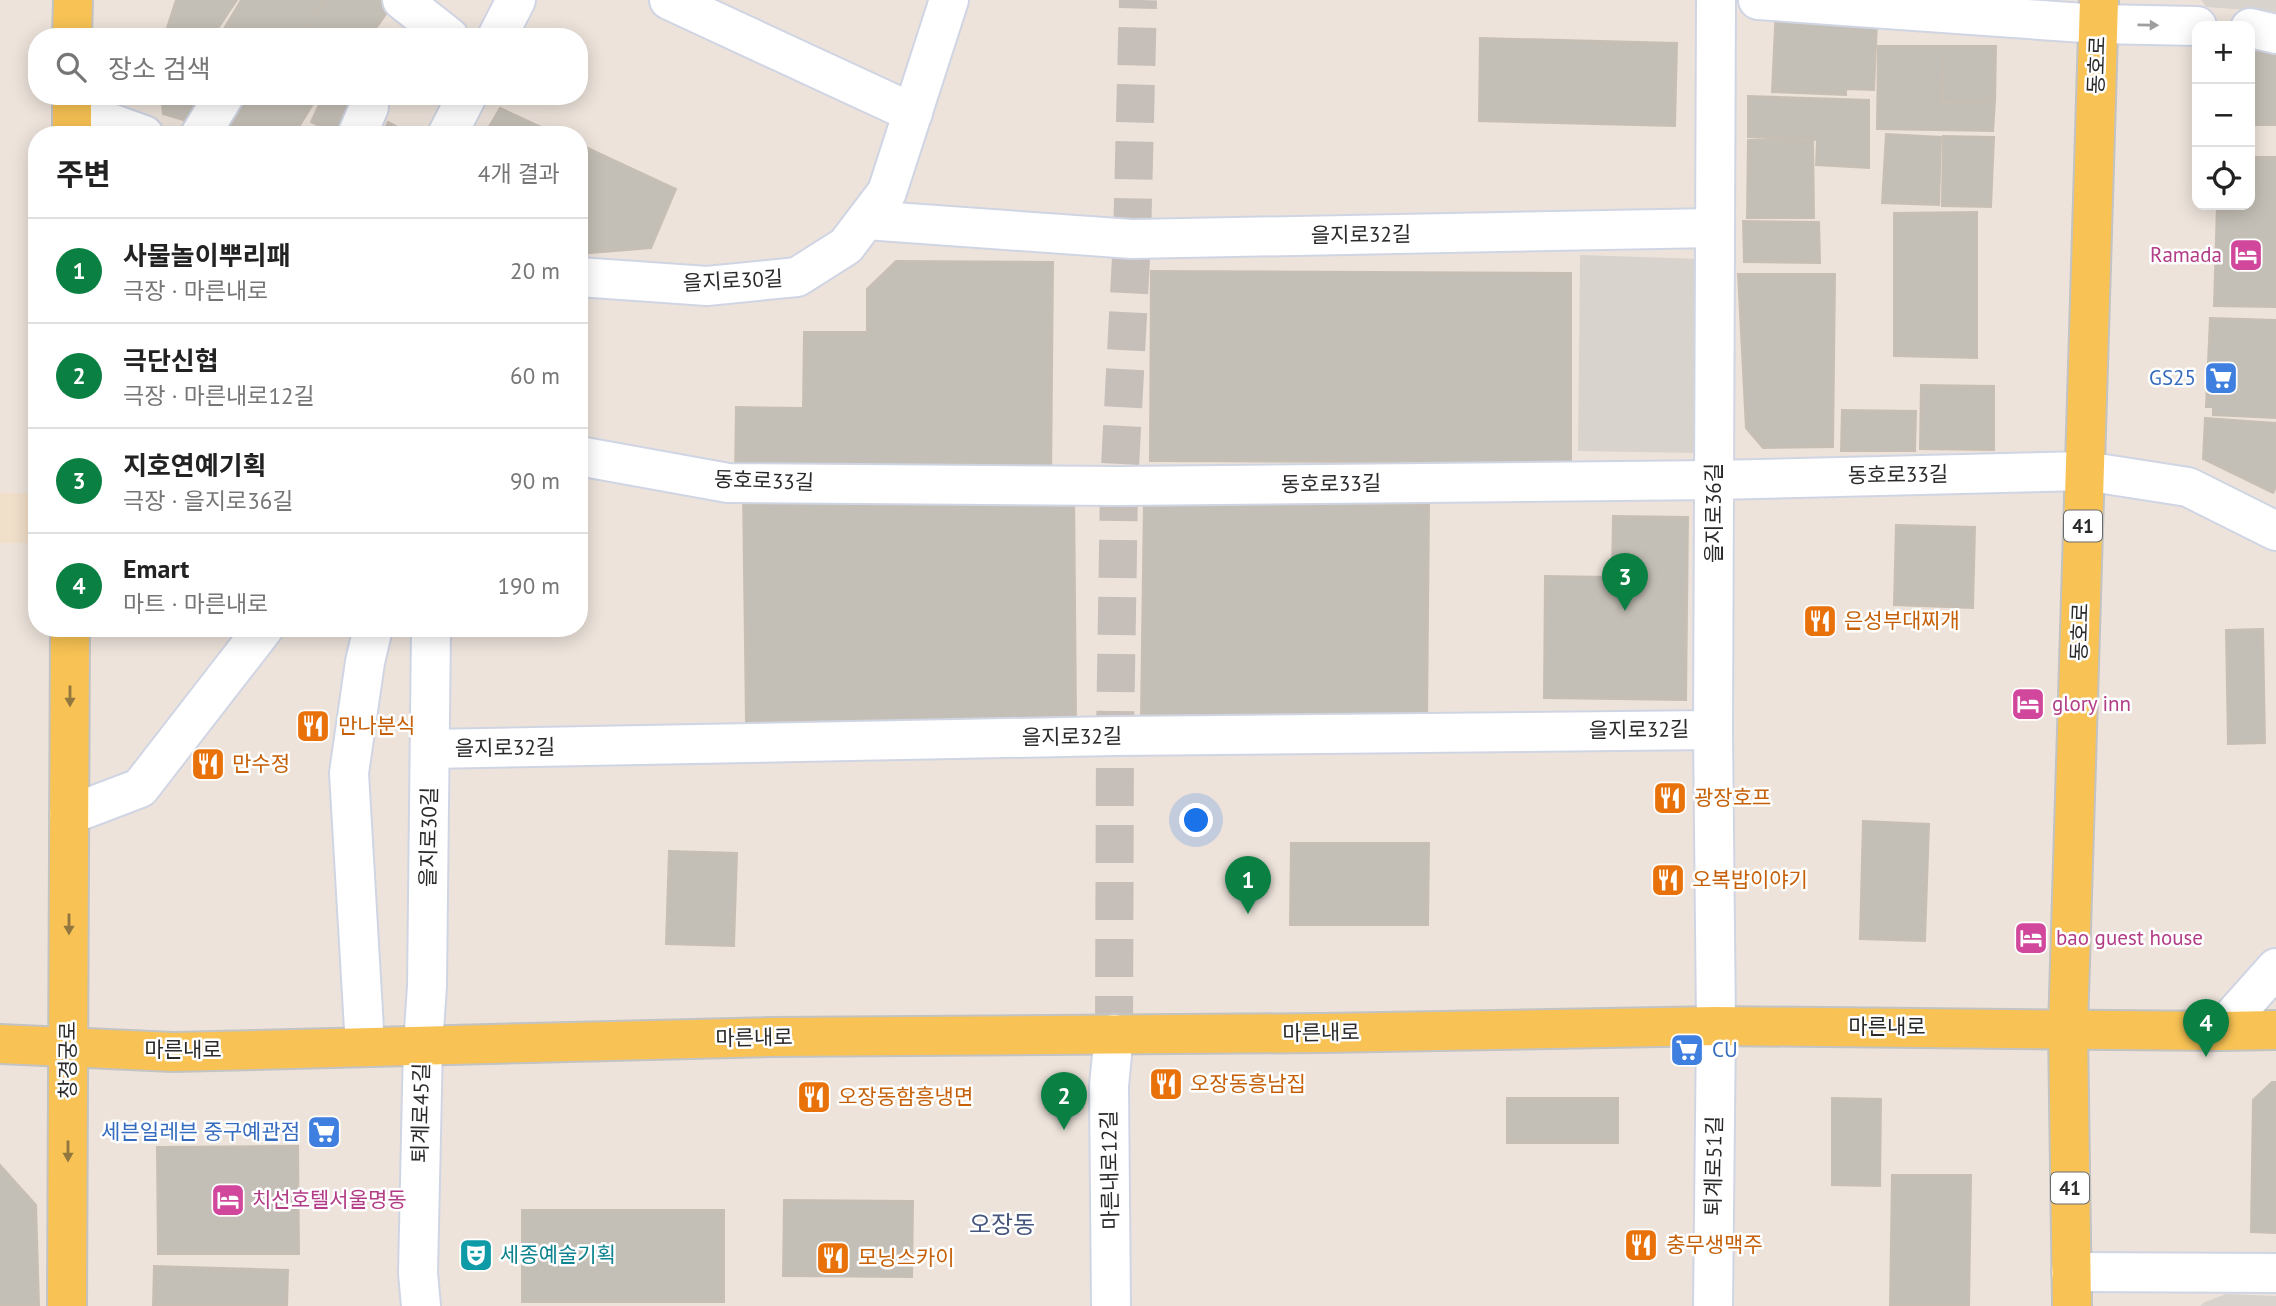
<!DOCTYPE html>
<html lang="ko">
<meta charset="utf-8">
<style>
:root{--surface:#fff;--page:#f2f2f2;--text:#222;--muted:#767676;--line:#e0e0e0;--accent:#0b8043}
body{margin:0;font-family:"PT Sans","Noto Sans KR",sans-serif;background:var(--page);color:var(--text)}
.controls{position:absolute;right:21px;top:21px;display:grid;overflow:hidden;border-radius:14px;box-shadow:0 4px 18px #0003}
.controls button{width:63px;height:63px;display:grid;place-items:center;padding:0;border:0;border-bottom:2px solid var(--line);background:var(--surface);color:var(--text);font:35px sans-serif}
.you{position:absolute;left:1197px;top:821px;width:24px;height:24px;margin:-18px;border:5px solid #fff;border-radius:50%;background:#1a73e8;box-shadow:0 0 0 10px #1a73e833}
.badge{display:grid;place-items:center;width:46px;height:46px;border-radius:50%;background:var(--accent);color:#fff;font-size:23px;font-weight:700}
.pin{position:absolute;translate:-50% -58px;filter:drop-shadow(0 2px 4px #0008)}
.pin::after{content:'';position:absolute;top:37px;width:24px;height:21px;background:inherit;clip-path:polygon(0 0,100% 0,50% 100%)}
.list{margin:0;padding:0;list-style:none}
h2{display:flex;justify-content:space-between;align-items:center;height:91px;margin:0;padding:0 28px;font-size:30px}
h2 small{font-size:23px;font-weight:400;color:var(--muted)}
.list li{display:grid;grid-template-columns:46px 1fr auto;gap:21px;align-items:center;box-sizing:border-box;height:105px;padding:0 28px;border-top:2px solid var(--line)}
.list b{display:block;font-size:26px;white-space:nowrap}
.list p{margin:0;font-size:23px;white-space:nowrap;color:var(--muted)}
.list em{font-size:23px;font-style:normal;color:var(--muted)}
.icon{flex:none;width:38px;height:38px;fill:none;stroke:currentColor;stroke-width:2;stroke-linecap:round;stroke-linejoin:round}
.map{position:relative;flex:none;width:2276px;height:1306px;overflow:hidden}
.search{position:absolute;background:var(--surface);box-shadow:0 4px 18px #0003;left:28px;top:28px;width:560px;height:77px;display:flex;align-items:center;gap:18px;box-sizing:border-box;padding:0 24px;border-radius:28px;color:var(--muted);font-size:26px}
.panel{position:absolute;background:var(--surface);box-shadow:0 4px 18px #0003;left:28px;top:126px;width:560px;height:511px;border-radius:28px}
.map>svg:first-child{display:block}
.education{fill:#f0dfc9}
.plaza{fill:#d9d3ce}
.building{fill:#c4bfb6;stroke:#c8bfb4;stroke-width:2}
.lines{fill:none;stroke-linecap:round;stroke-linejoin:round}
.minor-tunnel{stroke:#c6beb8;stroke-width:38;stroke-dasharray:38 19;stroke-linecap:butt}
.minor-casing{stroke:#d0d5e4;stroke-width:42}
.major-casing{stroke:#c3c3c3;stroke-width:42}
.minor{stroke:#fff;stroke-width:38}
.major{stroke:#f8c354;stroke-width:38}
.oneway{fill:#9f9f9f}
.oneway2{fill:#91763f}
.labels{text-anchor:middle;stroke-width:5;stroke-linejoin:round;paint-order:stroke}
.shield{fill:#fff;stroke:#6a6a6a;stroke-width:2}
.shield-label{font-size:19px;font-weight:bold;fill:#2a2a2a}
.street-label{font-size:21px;fill:#2a2a2a;stroke:#fff}
.hotel-label{font-size:21px;fill:#b23c85;stroke:#fff;text-anchor:start}
.shop-label{font-size:21px;fill:#366cbe;stroke:#fff;text-anchor:end}
.food-label{font-size:21px;fill:#c56008;stroke:#fff;text-anchor:start}
.culture-label{font-size:21px;fill:#0d838f;stroke:#fff;text-anchor:start}
.quarter-label{font-size:24px;fill:#47567d;stroke:#fff}
</style>
<div class="map">
<svg width="2276" height="1306" viewBox="0 0 2276 1306">
<rect width="100%" height="100%" fill="#ede3db"/>
<!-- education -->
<rect class="education" x="0" y="493" width="37" height="50"/>
<!-- plaza -->
<g class="plaza">
<polygon points="2201,0 2276,0 2276,12 2206,7"/>
<polygon points="1580,255 1700,259 1696,453 1578,451"/>
<polygon points="2226,1294 2276,1296 2276,1306 2200,1306 2205,1302"/>
</g>
<!-- building -->
<g class="building">
<polygon points="176,0 237,0 217,30 227,37 164,37"/>
<polygon points="241,0 324,0 302,37 231,37 222,32"/>
<polygon points="324,0 394,0 395,1 370,37 302,37"/>
<polygon points="1776,6 1877,22 1874,90 1846,89 1846,95 1772,92"/>
<polygon points="1480,38 1677,43 1675,126 1479,121"/>
<polygon points="1878,46 1944,46 1943,103 1995,101 1993,131 1877,129"/>
<polygon points="1944,46 1996,46 1995,101 1943,103"/>
<rect x="2250" y="52" width="26" height="73"/>
<polygon points="161,96 214,96 197,124 163,114"/>
<polygon points="232,96 318,96 294,135 211,135"/>
<polygon points="323,96 344,96 364,106 350,135 338,135 311,122"/>
<polygon points="1748,96 1869,100 1869,168 1816,165 1817,140 1748,137"/>
<polygon points="500,108 558,135 484,135"/>
<polygon points="388,122 412,135 382,135"/>
<polygon points="1886,134 1941,137 1939,205 1882,203"/>
<polygon points="1943,136 1994,137 1991,207 1942,206"/>
<polygon points="1813,139 1814,218 1747,218 1748,140"/>
<polygon points="579,144 676,189 651,248 579,254"/>
<polygon points="2250,157 2276,157 2276,307 2214,306 2217,205 2250,205"/>
<polygon points="1977,212 1977,358 1894,356 1894,213"/>
<polygon points="1743,221 1819,222 1820,263 1744,262"/>
<polygon points="896,261 1053,262 1051,481 735,478 736,407 803,408 804,332 867,332 867,289"/>
<polygon points="1151,271 1571,273 1571,463 1150,461"/>
<polygon points="1738,274 1835,274 1833,447 1763,448 1746,428"/>
<polygon points="2210,318 2276,320 2276,418 2213,415 2213,407 2206,407"/>
<polygon points="1921,385 1994,386 1994,450 1920,449"/>
<polygon points="1842,410 1916,411 1915,451 1841,451"/>
<polygon points="2205,418 2276,423 2276,487 2273,493 2203,459"/>
<polygon points="1074,490 1076,718 746,722 743,491"/>
<polygon points="1144,501 1429,505 1427,720 1141,717"/>
<polygon points="1613,516 1688,517 1686,700 1544,698 1545,576 1612,577"/>
<polygon points="1896,525 1975,527 1973,608 1894,605"/>
<polygon points="2263,629 2265,743 2228,744 2226,630"/>
<polygon points="1863,821 1929,824 1925,941 1860,939"/>
<polygon points="1291,843 1429,843 1428,925 1290,925"/>
<polygon points="669,851 737,853 734,946 666,944"/>
<polygon points="2272,1082 2276,1082 2276,1233 2251,1232 2253,1100"/>
<rect x="1507" y="1098" width="111" height="45"/>
<polygon points="1832,1098 1881,1099 1880,1186 1832,1185"/>
<polygon points="298,1146 299,1254 158,1254 157,1147"/>
<polygon points="0,1165 36,1205 39,1305 0,1305"/>
<polygon points="1892,1175 1971,1175 1969,1306 1890,1306"/>
<polygon points="784,1200 913,1201 912,1277 783,1276"/>
<rect x="522" y="1210" width="202" height="92"/>
<polygon points="154,1266 288,1270 287,1306 153,1306"/>
</g>
<g class="lines">
<!-- minor-tunnel -->
<polyline class="minor-tunnel" points="1114,1034 1115,736 1119,486 1132,239 1138,0"/>
<!-- minor casing -->
<g class="minor-casing">
<g id="minor">
<polyline points="402,0 449,37"/>
<polyline points="669,0 913,113"/>
<polyline points="1758,0 2098,24 2197,26"/>
<polyline points="2250,28 2276,34"/>
<polyline points="497,37 516,0"/>
<polyline points="72,109 144,135"/>
<polyline points="200,135 224,96"/>
<polyline points="357,135 369,107"/>
<polyline points="447,135 467,96"/>
<polyline points="866,220 1132,239 1715,228"/>
<polyline points="579,277 707,286 797,277 846,246 887,192 949,0"/>
<polyline points="579,456 728,483 1119,486 1714,480 2085,471 2188,487 2276,531"/>
<polyline points="430,749 1115,736 1713,730"/>
<polyline points="69,815 140,788 264,628"/>
<polyline points="2220,1031 2276,968"/>
<polyline points="365,1046 349,773 365,662 373,628"/>
<polyline points="2071,1272 2276,1273"/>
<polyline points="421,1306 418,1273 423,1045 427,986 431,628"/>
<polyline points="1111,1306 1109,1086 1114,1034"/>
<polyline points="1713,1306 1716,1026 1713,730 1716,0"/>
</g>
</g>
<!-- major casing -->
<g class="major-casing">
<g id="major">
<polyline points="72,37 73,0"/>
<polyline points="72,135 72,96"/>
<polyline points="0,1044 173,1052 771,1037 1323,1033 1716,1026 2220,1031 2276,1030"/>
<polyline points="67,1306 70,628"/>
<polyline points="2072,1306 2068,1029 2099,0"/>
</g>
</g>
<!-- minor -->
<use href="#minor" class="minor"/>
<!-- major -->
<use href="#major" class="major"/>
</g>
<!-- one-way arrows -->
<defs><path id="oneway-solid" d="M-6-.8H1V-3.2L6.5 0L1 3.2V.8H-6Z" transform="scale(1.75)"/></defs>
<use class="oneway" href="#oneway-solid" transform="translate(2148 25) rotate(1)"/>
<g class="oneway2">
<use href="#oneway-solid" transform="translate(70 696) rotate(90)"/>
<use href="#oneway-solid" transform="translate(69 924) rotate(90)"/>
<use href="#oneway-solid" transform="translate(68 1151) rotate(90)"/>
</g>
<!-- icons -->
<defs>
<g id="hotel-square" transform="scale(1.75)"><rect x="-9" y="-9" width="18" height="18" rx="4" fill="#d1479c" stroke="#fff"/><path d="M-6-4.5h1.5V1H6V5H4.5V3h-9V5H-6ZM-4 0a1.8 1.8 0 1 1 3.6 0ZM.5 0V-2.5h3Q6-2.5 6 0Z" fill="#fff"/></g>
<g id="supermarket-square" transform="scale(1.75)"><rect x="-9" y="-9" width="18" height="18" rx="4" fill="#3f7fe0" stroke="#fff"/><path d="M-6-5.5h2.5l.6 2H6L4.5 2H-2.5L-4.4-4H-6ZM-1.5 3.2a1.3 1.3 0 1 0 .1 0ZM3 3.2a1.3 1.3 0 1 0 .1 0Z" fill="#fff"/></g>
<g id="restaurant-square" transform="scale(1.75)"><rect x="-9" y="-9" width="18" height="18" rx="4" fill="#e8710a" stroke="#fff"/><path d="M-5-6h1v4h1v-4h1v4h1v-4h1v5L-1.5 .5V6h-2V.5L-5-1ZM5-6V6H3V1.5H1.5Q1.5-4 5-6Z" fill="#fff"/></g>
<g id="theatre-square" transform="scale(1.75)"><rect x="-9" y="-9" width="18" height="18" rx="4" fill="#0f9aa8" stroke="#fff"/><path d="M-5-5.5Q0-4 5-5.5V0Q5 5 0 6Q-5 5-5 0ZM-3.3-2.5H-1v1.5H-3.3ZM1-2.5H3.3v1.5H1ZM-2.8 1Q0 5.5 2.8 1Z" fill="#fff"/></g>
</defs>
<g fill-rule="evenodd">
<use href="#hotel-square" x="2246" y="255"/>
<use href="#supermarket-square" x="2221" y="378"/>
<use href="#restaurant-square" x="1820" y="621"/>
<use href="#hotel-square" x="2028" y="704"/>
<use href="#restaurant-square" x="313" y="726"/>
<use href="#restaurant-square" x="208" y="764"/>
<use href="#restaurant-square" x="1670" y="798"/>
<use href="#restaurant-square" x="1668" y="880"/>
<use href="#hotel-square" x="2031" y="938"/>
<use href="#supermarket-square" x="1687" y="1050"/>
<use href="#restaurant-square" x="1166" y="1084"/>
<use href="#restaurant-square" x="814" y="1097"/>
<use href="#supermarket-square" x="324" y="1132"/>
<use href="#hotel-square" x="228" y="1200"/>
<use href="#restaurant-square" x="1641" y="1245"/>
<use href="#theatre-square" x="476" y="1255"/>
<use href="#restaurant-square" x="833" y="1258"/>
</g>
<g class="labels">
<!-- shield labels -->
<g class="shield">
<rect x="2064" y="510.5" width="38" height="31" rx="5"/>
<rect x="2051" y="1172.5" width="38" height="31" rx="5"/>
</g>
<g class="shield-label">
<text x="2083" y="533">41</text>
<text x="2070" y="1195">41</text>
</g>
<!-- street labels -->
<g class="street-label">
<text transform="translate(2097 65) rotate(-88)" y="7">동호로</text>
<text transform="translate(1361 235) rotate(-1)" y="7">을지로32길</text>
<text transform="translate(733 281) rotate(-3)" y="7">을지로30길</text>
<text transform="translate(1898 475) rotate(-1)" y="7">동호로33길</text>
<text transform="translate(764 481) rotate(2)" y="7">동호로33길</text>
<text transform="translate(1331 484) rotate(-1)" y="7">동호로33길</text>
<text transform="translate(1714 513) rotate(-90)" y="7">을지로36길</text>
<text transform="translate(2080 632) rotate(-88)" y="7">동호로</text>
<text transform="translate(1639 730) rotate(-1)" y="7">을지로32길</text>
<text transform="translate(1072 737) rotate(-1)" y="7">을지로32길</text>
<text transform="translate(505 748) rotate(-1)" y="7">을지로32길</text>
<text transform="translate(429 837) rotate(-89)" y="7">을지로30길</text>
<text x="1887" y="1034">마른내로</text>
<text transform="translate(1321 1033) rotate(-1)" y="7">마른내로</text>
<text transform="translate(754 1038) rotate(-1)" y="7">마른내로</text>
<text x="183" y="1057">마른내로</text>
<text transform="translate(68 1060) rotate(-90)" y="7">창경궁로</text>
<text transform="translate(421 1113) rotate(-89)" y="7">퇴계로45길</text>
<text transform="translate(1714 1166) rotate(-89)" y="7">퇴계로51길</text>
<text transform="translate(1110 1170) rotate(-91)" y="7">마른내로12길</text>
</g>
<!-- hotel labels -->
<g class="hotel-label">
<text x="2222" y="262" text-anchor="end">Ramada</text>
<text x="2052" y="711">glory inn</text>
<text x="2056" y="945">bao guest house</text>
<text x="252" y="1207">치선호텔서울명동</text>
</g>
<!-- shop labels -->
<g class="shop-label">
<text x="2196" y="385">GS25</text>
<text x="1712" y="1057" text-anchor="start">CU</text>
<text x="300" y="1139">세븐일레븐 중구예관점</text>
</g>
<!-- food labels -->
<g class="food-label">
<text x="1844" y="628">은성부대찌개</text>
<text x="338" y="733">만나분식</text>
<text x="232" y="771">만수정</text>
<text x="1694" y="805">광장호프</text>
<text x="1692" y="887">오복밥이야기</text>
<text x="1190" y="1091">오장동흥남집</text>
<text x="838" y="1104">오장동함흥냉면</text>
<text x="1666" y="1252">충무생맥주</text>
<text x="858" y="1265">모닝스카이</text>
</g>
<!-- culture labels -->
<g class="culture-label">
<text x="500" y="1262">세종예술기획</text>
</g>
<!-- quarter labels -->
<g class="quarter-label">
<text x="1002" y="1233">오장동</text>
</g>
</g>
</svg>
<div class="controls">
<button>+</button>
<button>−</button>
<button><svg class="icon" aria-label="locate" viewBox="0 0 24 24"><circle cx="12" cy="12" r="6"/><path d="M12 2v4M12 18v4M2 12h4M18 12h4"/></svg></button>
</div>
<div class="you"></div>
<div class="pin badge" style="left:1248px;top:914px">1</div>
<div class="pin badge" style="left:1064px;top:1130px">2</div>
<div class="pin badge" style="left:1625px;top:611px">3</div>
<div class="pin badge" style="left:2206px;top:1057px">4</div>
<div class="search"><svg class="icon" aria-label="search" viewBox="0 0 24 24"><circle cx="10" cy="10" r="6"/><path d="M15 15l6 6"/></svg>장소 검색</div>
<section class="panel">
<h2>주변<small>4개 결과</small></h2>
<ul class="list">
<li><span class="badge">1</span><div><b>사물놀이뿌리패</b><p>극장 · 마른내로</p></div><em>20 m</em></li>
<li><span class="badge">2</span><div><b>극단신협</b><p>극장 · 마른내로12길</p></div><em>60 m</em></li>
<li><span class="badge">3</span><div><b>지호연예기획</b><p>극장 · 을지로36길</p></div><em>90 m</em></li>
<li><span class="badge">4</span><div><b>Emart</b><p>마트 · 마른내로</p></div><em>190 m</em></li>
</ul>
</section>
</div>
